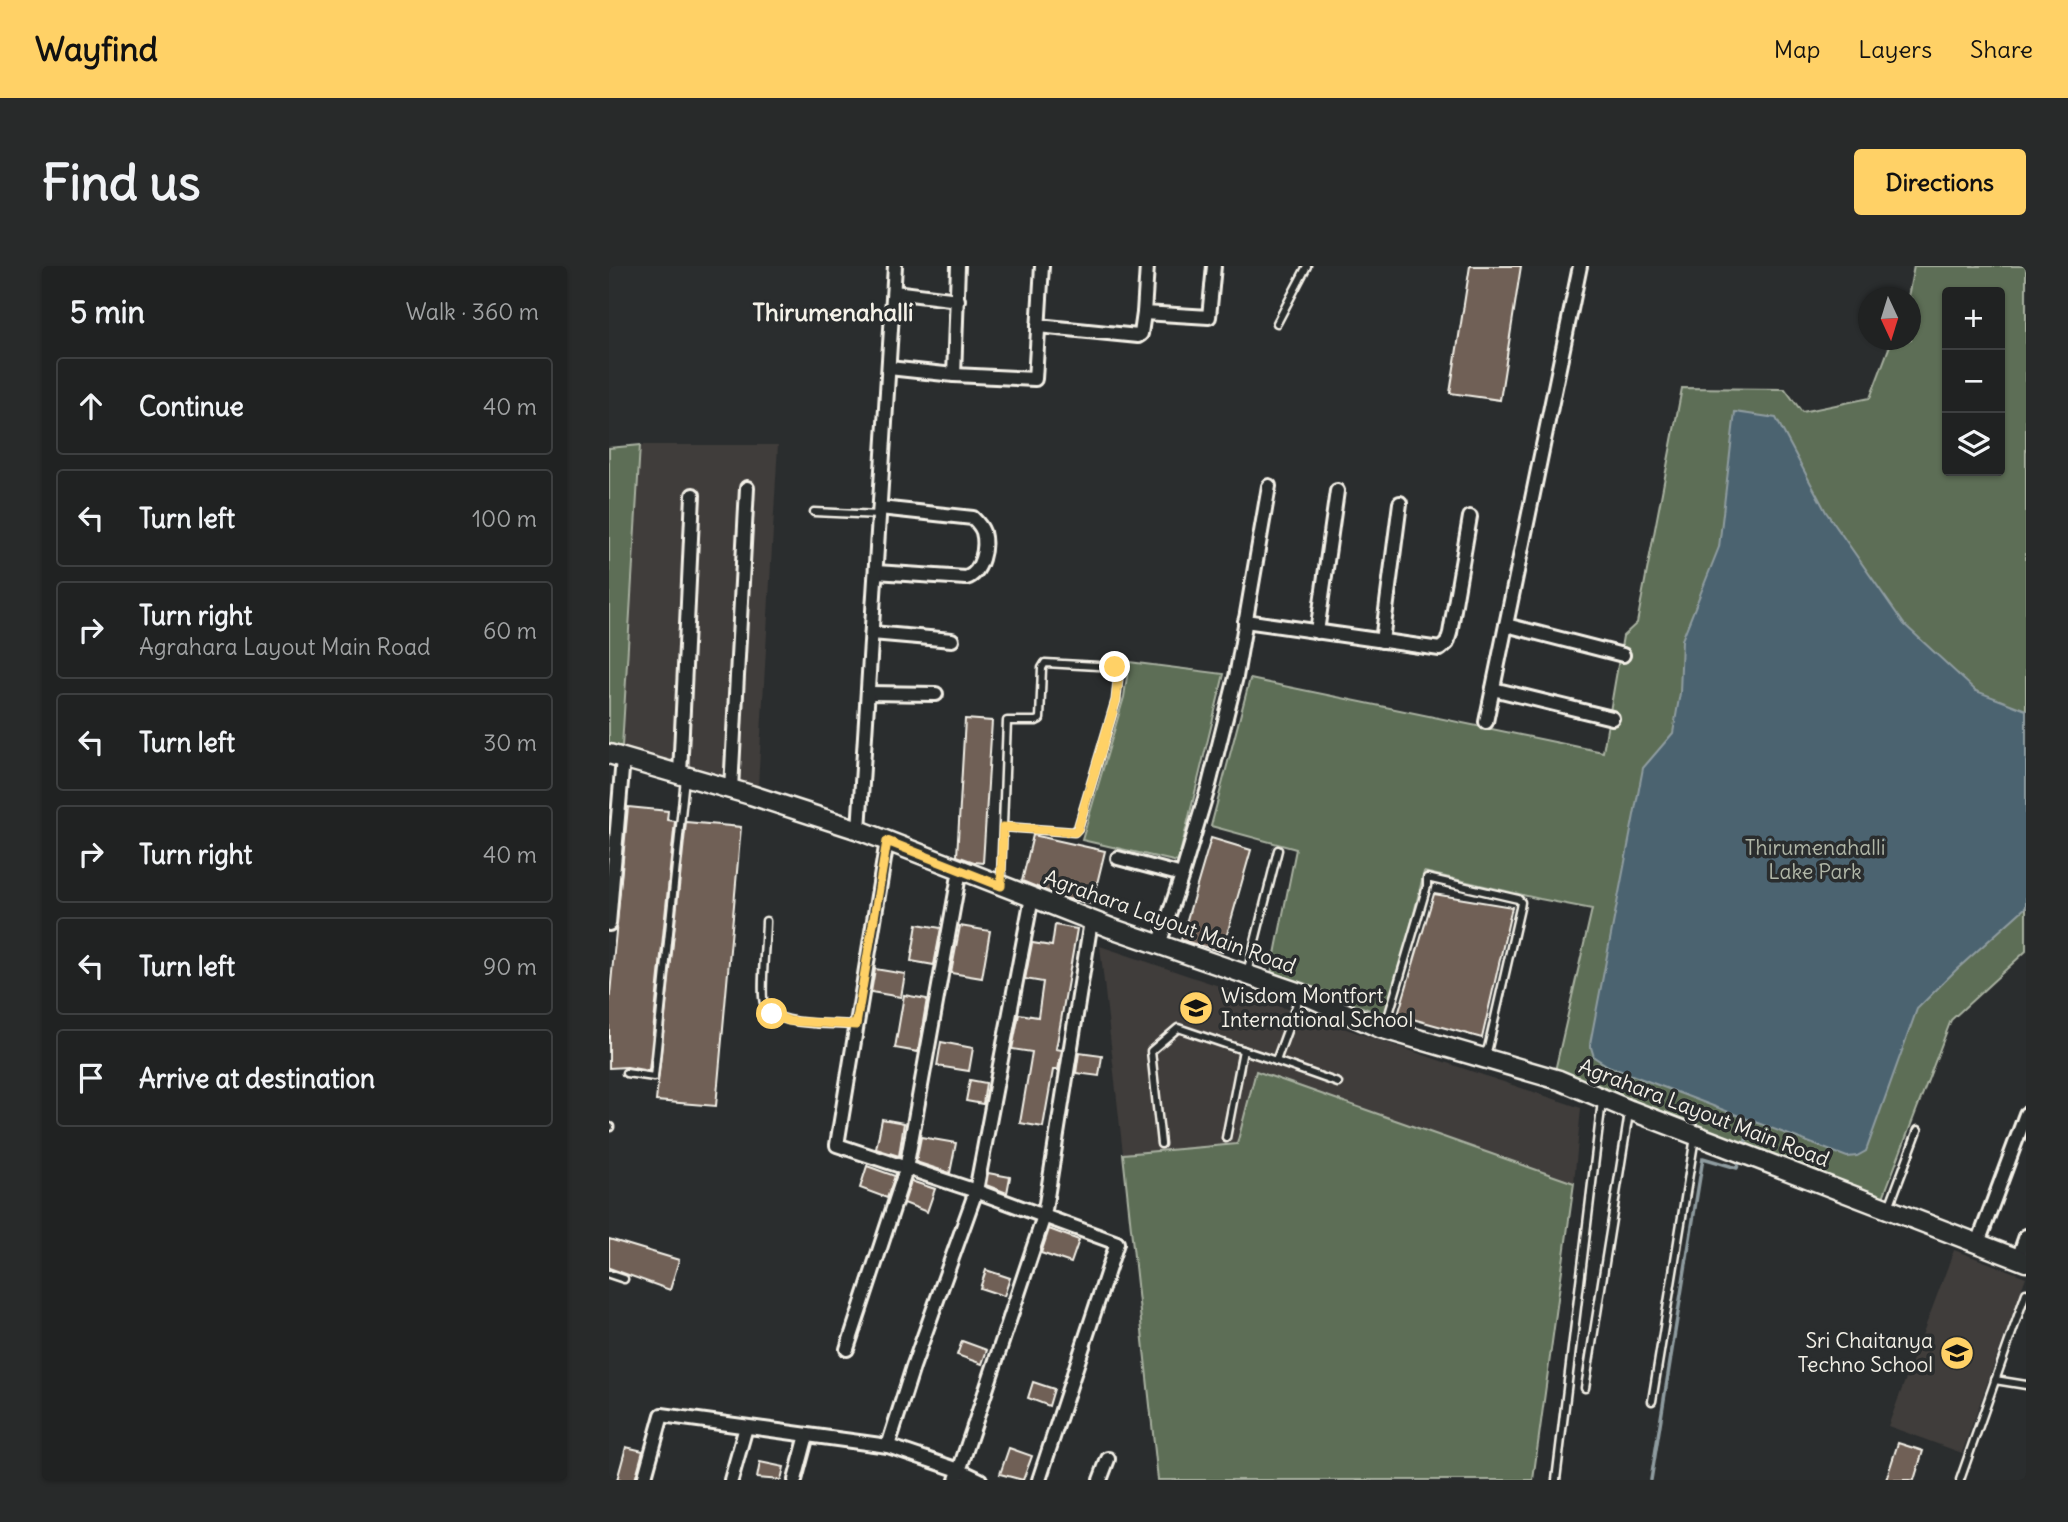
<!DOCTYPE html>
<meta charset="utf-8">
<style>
:root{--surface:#202222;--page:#282a2a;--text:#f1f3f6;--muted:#a2a4a5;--line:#3d3f40;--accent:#ffd166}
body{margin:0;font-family:Delius,sans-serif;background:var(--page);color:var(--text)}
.controls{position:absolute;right:21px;top:21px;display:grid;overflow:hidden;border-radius:7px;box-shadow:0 2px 5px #0004}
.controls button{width:63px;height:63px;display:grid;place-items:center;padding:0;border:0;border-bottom:2px solid var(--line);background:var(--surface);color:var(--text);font:35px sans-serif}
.compass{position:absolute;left:1249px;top:21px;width:63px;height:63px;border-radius:50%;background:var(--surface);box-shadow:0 2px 5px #0004;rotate:176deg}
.stop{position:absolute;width:21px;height:21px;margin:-16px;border:5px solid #ffd166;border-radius:50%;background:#fff}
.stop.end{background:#ffd166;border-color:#fff;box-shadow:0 2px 7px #0008}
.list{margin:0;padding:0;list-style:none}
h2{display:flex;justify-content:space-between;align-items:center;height:91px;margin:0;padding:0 28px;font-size:30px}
h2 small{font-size:23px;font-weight:400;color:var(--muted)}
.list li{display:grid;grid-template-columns:46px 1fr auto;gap:21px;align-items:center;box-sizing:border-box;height:98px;margin:0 14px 14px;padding:0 14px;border:2px solid var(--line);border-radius:7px}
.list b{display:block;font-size:26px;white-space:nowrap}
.list p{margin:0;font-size:23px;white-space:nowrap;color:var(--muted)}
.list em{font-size:23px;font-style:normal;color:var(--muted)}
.icon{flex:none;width:38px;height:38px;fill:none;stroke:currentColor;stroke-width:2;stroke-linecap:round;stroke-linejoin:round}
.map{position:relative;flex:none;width:1417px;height:1214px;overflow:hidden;border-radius:7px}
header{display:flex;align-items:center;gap:42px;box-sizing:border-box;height:98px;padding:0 35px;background:var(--accent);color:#111}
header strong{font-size:33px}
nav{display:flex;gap:38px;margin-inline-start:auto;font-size:24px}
.intro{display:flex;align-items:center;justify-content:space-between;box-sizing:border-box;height:168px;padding:0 42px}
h1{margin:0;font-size:49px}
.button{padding:18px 32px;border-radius:7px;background:var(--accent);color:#111;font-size:24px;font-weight:700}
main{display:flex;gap:42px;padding:0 42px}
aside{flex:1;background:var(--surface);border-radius:7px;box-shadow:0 2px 5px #0004}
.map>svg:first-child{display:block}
.built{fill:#3f3c3a}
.green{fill:#5d6e57;stroke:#a8b0a0;stroke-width:2;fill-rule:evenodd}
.water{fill:#4c6470;stroke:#8f9ca0;stroke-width:2}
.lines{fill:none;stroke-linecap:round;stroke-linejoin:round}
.stream{stroke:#8f9ca0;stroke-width:3.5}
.building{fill:#706057;stroke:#f4f1e8;stroke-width:2}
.lane-casing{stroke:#f4f1e8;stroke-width:11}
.street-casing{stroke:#f4f1e8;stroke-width:18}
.secondary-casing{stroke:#f4f1e8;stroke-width:23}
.lane{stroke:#2a2d2e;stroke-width:6}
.street{stroke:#2a2d2e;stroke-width:12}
.secondary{stroke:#2a2d2e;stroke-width:18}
.route{stroke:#ffd166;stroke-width:9}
.labels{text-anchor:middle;stroke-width:7;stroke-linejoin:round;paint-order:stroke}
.park-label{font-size:21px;fill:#b0b6a7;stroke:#2a2d2e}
.street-label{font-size:21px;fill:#f4f1e8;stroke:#2a2d2e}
.poi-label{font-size:21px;fill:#f4f1e8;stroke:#2a2d2e;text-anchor:start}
.quarter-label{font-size:24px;font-weight:bold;fill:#f4f1e8;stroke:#2a2d2e}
</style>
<header>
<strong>Wayfind</strong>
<nav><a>Map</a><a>Layers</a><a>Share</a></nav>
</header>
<div class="intro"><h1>Find us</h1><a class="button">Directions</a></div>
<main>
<aside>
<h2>5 min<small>Walk · 360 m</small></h2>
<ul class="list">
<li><svg class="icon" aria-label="ahead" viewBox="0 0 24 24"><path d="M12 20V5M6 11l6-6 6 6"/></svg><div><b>Continue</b></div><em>40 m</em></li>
<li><svg class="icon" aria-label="left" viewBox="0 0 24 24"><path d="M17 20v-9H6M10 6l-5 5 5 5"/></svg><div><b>Turn left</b></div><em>100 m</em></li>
<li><svg class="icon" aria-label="right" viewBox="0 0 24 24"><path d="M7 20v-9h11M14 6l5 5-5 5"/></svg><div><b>Turn right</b><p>Agrahara Layout Main Road</p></div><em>60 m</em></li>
<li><svg class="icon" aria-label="left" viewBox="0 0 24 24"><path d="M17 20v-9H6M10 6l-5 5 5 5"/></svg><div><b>Turn left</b></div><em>30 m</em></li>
<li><svg class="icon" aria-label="right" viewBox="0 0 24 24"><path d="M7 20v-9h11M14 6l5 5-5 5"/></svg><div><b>Turn right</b></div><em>40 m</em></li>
<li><svg class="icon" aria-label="left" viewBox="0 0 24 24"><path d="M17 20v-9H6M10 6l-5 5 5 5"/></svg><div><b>Turn left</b></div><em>90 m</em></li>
<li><svg class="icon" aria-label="arrive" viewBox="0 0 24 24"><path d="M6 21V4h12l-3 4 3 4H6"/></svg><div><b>Arrive at destination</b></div></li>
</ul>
</aside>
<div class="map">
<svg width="1417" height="1214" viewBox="0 0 1417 1214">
<rect width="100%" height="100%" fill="#2a2d2e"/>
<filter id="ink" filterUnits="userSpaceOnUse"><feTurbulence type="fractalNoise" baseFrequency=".0143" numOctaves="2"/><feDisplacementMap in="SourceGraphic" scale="14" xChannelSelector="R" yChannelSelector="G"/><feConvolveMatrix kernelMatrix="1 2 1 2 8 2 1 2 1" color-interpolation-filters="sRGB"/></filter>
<g filter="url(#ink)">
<!-- built -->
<g class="built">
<polygon points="31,179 169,179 149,520 13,481"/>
<polygon points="491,680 972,842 965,917 647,805 628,878 514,888"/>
<polygon points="1345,984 1417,1011 1353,1187 1279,1160"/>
</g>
<!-- green -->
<g class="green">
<path d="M 1305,0 L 1417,0 L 1417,685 L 1342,754 L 1273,934 L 946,805 L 983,643 L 931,633 L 815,606 L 780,751 L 662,708 L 687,583 L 602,560 L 641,413 L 994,486 L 1014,370 L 1028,357 L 1073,122 L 1176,123 L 1193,146 L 1261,132 L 1283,74 L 1302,74 L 1302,32 L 1299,31 ZM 1338,26 L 1391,26 L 1391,205 L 1338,205 Z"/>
<polygon points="31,179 13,481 0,477 0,182"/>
<polygon points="520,396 615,408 569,596 473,574 515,431"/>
<polygon points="647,805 965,917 924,1214 549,1214 514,888 628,878"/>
</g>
<!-- water -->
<polygon class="water" points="1126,146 1167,152 1217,246 1295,358 1367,425 1417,444 1417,641 1347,704 1308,743 1257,885 1248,890 1238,891 999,800 985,791 981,778 1034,502 1064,467 1071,427 1073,374 1110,281"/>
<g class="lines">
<!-- stream -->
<g class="stream">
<polyline points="1134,883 1143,855"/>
<polyline points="1042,1214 1094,892 1128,902 1131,893"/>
</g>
</g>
<!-- building -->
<g class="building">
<polygon points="861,0 912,0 891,134 841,127"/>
<polygon points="356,453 383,455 374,597 365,596 348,590"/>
<polygon points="19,541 59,545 58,554 66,555 40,805 18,801 0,802 0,738"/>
<polygon points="77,556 132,561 107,840 47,835"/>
<polygon points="424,569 496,585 483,638 455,632 413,615"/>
<polygon points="602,572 642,584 613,686 572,674"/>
<polygon points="825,628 903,641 873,772 789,749"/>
<polygon points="308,658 332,662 325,699 302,695"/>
<polygon points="446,659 468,663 447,783 453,784 449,804 444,804 434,861 411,857 423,786 403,783 410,748 429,751 434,716 416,713 423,677 443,680"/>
<polygon points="351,660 381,665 373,712 342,707"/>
<polygon points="266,703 296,708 292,731 262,726"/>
<polygon points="295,729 318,733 309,786 286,782"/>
<polygon points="332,776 364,782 360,805 328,800"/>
<polygon points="470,787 493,790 490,810 467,807"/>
<polygon points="361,814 377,817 374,838 357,835"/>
<polygon points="273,853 295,857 290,890 267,883"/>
<polygon points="312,871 347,877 341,907 307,896"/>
<polygon points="258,900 286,910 278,932 251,922"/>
<polygon points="379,907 401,911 398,927 377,919"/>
<polygon points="302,915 326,923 318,946 295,937"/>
<polygon points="440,963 470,974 462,997 432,987"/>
<polygon points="0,973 70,994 61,1024 0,1002"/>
<polygon points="377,1004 401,1012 395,1030 371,1022"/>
<polygon points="353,1075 378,1084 373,1098 348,1089"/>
<polygon points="424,1116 445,1123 440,1140 419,1132"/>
<polygon points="1289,1177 1314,1185 1305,1214 1277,1214"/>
<polygon points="17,1181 34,1185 26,1214 8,1214"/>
<polygon points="400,1182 423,1190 414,1214 391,1208"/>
<polygon points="151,1196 175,1201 172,1214 148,1212"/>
</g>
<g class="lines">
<!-- lane casing -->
<g class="lane-casing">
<g id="lane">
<polyline points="668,57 698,0"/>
<polyline points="205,246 270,249"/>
<polyline points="392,617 392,611 398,455 427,455 431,453 433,402 436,397 506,401 510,403 507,434 469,562 465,566 394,561"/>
<path d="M 157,655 C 157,669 151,729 155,737 C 164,762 225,757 247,759"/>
<polyline points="638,707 669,584"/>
<polyline points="773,760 780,748 818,620 818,612 909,633 912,636 911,642 879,782 874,789"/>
<polyline points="667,795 729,817"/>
<polyline points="17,807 45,811 76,512"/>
<polyline points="0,861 1,861"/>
<polyline points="617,872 634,784 667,795 691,729"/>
<polyline points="552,878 542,785 569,762 634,784"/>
<polyline points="1280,941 1309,864"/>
<polyline points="0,1008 15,1013"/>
<polyline points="1386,1114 1417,1119"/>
<polyline points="976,1122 1020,847"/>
<polyline points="1043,1135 1086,871"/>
<polyline points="947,1214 993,835"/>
<polyline points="1351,1214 1417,1027"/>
</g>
</g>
<!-- street casing -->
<g class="street-casing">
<g id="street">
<polyline points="538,0 535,47 600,51 605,0"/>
<polyline points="285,26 349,34"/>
<polyline points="429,60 529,70 532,68 535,47"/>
<polyline points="280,102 345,109 426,113 433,0"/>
<polyline points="345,109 349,0"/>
<path d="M 267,306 L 357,312 C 373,307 378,281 374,266 C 372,260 368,256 364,252 L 271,242"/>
<polyline points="636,355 831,383 838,377 841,367 861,251"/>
<polyline points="897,359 1014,389"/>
<polyline points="708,366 728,225"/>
<polyline points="263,367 343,374"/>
<polyline points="773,375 791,237"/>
<polyline points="884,423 1003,452"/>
<polyline points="259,427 327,428"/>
<polyline points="877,456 971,0"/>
<polyline points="71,508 84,229"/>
<polyline points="122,523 138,222"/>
<polyline points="250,564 286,0"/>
<polyline points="278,575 228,879 367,925 508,977 430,1214"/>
<polyline points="509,592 573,609 550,679"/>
<polyline points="573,609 600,519 627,411 660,220"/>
<polyline points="0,658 14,492"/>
<polyline points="1369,977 1417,848"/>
<polyline points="1409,993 1417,970"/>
<polyline points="238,1083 297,903 351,604"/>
<polyline points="279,1180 304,1101 367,925 423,631"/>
<polyline points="35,1214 53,1149 279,1180 350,1204 371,1214"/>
<polyline points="122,1214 137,1161"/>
<polyline points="186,1214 198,1169"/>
<polyline points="347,1214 435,950 482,655"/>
<polyline points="491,1214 499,1193"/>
</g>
</g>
<!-- secondary casing -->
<g class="secondary-casing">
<polyline id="secondary" points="0,488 142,529 250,564 502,662 691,727 771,762 950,814 1021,844 1417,996"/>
</g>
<!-- lane -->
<use href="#lane" class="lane"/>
<!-- street -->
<use href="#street" class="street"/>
<!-- secondary -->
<use href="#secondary" class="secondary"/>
</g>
</g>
<g class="lines" filter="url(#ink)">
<!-- route -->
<polyline class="route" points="163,748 180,755 247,759 278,575 392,620 394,561 466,566 469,562 507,434 510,403 506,401"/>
</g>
<!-- icons -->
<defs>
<g id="school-disc" transform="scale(1.75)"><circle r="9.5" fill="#ffd166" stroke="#2a2d2e"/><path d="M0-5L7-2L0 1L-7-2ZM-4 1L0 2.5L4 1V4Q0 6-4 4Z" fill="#111"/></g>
</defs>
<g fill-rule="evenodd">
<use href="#school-disc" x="587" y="742"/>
<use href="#school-disc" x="1348" y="1087"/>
</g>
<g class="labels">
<!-- park labels -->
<g class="park-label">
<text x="1206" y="589">Thirumenahalli<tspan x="1206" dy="24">Lake Park</tspan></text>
</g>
<!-- street labels -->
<g class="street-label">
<text transform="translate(561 656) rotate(20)" y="7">Agrahara Layout Main Road</text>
<text transform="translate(1095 847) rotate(21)" y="7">Agrahara Layout Main Road</text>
</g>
<!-- poi labels -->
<g class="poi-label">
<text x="612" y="737">Wisdom Montfort<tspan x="612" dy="24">International School</tspan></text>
<text x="1324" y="1082" text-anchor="end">Sri Chaitanya<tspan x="1324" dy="24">Techno School</tspan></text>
</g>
<!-- quarter labels -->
<g class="quarter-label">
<text x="224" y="55">Thirumenahalli</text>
</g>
</g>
</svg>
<div class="controls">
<button>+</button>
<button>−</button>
<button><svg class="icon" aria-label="layers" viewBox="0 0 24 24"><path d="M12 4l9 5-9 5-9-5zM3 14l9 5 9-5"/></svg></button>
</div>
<svg class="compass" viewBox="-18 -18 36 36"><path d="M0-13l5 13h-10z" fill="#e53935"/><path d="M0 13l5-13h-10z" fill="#a2a4a5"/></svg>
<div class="stop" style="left:163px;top:748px"></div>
<div class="stop end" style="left:506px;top:401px"></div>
</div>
</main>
